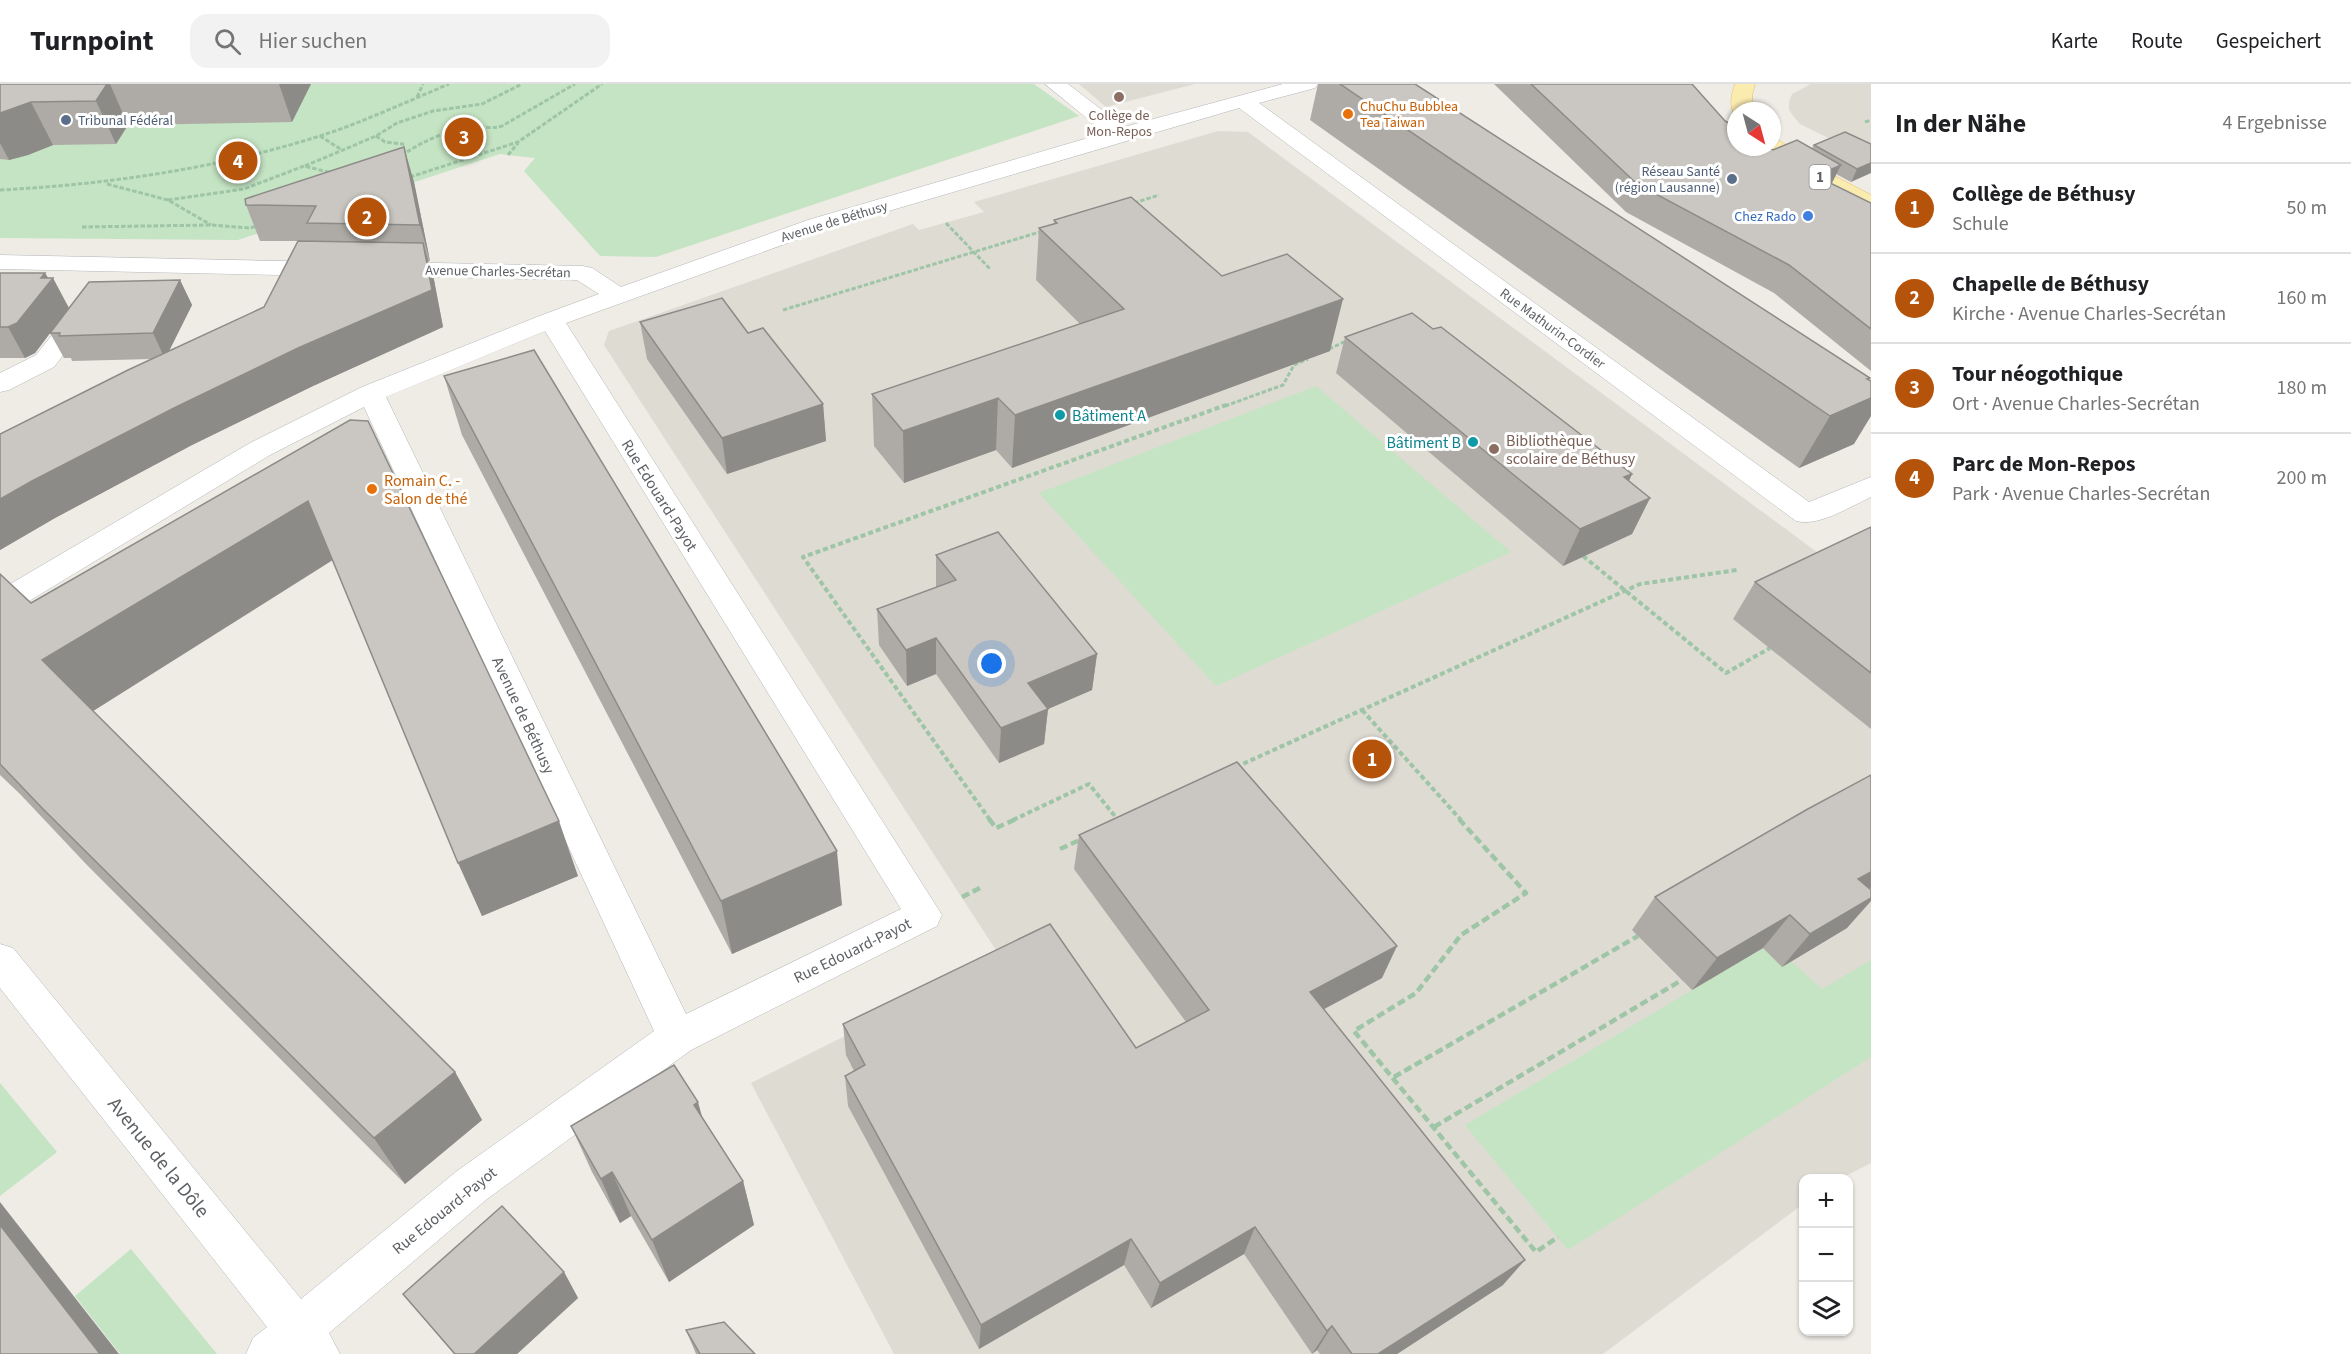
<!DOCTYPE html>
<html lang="de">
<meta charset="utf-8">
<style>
:root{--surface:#fff;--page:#f2f2f2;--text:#202124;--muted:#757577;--line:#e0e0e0;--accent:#b45309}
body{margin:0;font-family:"Source Sans 3",sans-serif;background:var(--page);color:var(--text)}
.controls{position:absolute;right:18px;bottom:18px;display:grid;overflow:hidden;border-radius:12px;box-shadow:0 2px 4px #0004}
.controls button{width:54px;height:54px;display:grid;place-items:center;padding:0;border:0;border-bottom:2px solid var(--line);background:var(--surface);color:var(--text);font:30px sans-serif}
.compass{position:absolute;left:1727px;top:18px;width:54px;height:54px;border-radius:50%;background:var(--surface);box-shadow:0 2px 4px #0004;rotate:144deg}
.you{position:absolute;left:992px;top:580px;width:21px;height:21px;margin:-15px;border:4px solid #fff;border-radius:50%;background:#1a73e8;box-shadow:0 0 0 9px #1a73e833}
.badge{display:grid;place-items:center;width:39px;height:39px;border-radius:50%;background:var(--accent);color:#fff;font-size:20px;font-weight:700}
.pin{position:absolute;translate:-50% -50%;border:3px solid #fff;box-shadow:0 2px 6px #0006}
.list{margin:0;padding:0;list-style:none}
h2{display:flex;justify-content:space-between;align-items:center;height:78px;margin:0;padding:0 24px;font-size:26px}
h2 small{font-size:20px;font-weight:400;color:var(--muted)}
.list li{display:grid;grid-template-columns:39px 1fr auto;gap:18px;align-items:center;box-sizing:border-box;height:90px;padding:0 24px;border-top:2px solid var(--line)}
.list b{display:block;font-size:22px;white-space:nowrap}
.list p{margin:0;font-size:20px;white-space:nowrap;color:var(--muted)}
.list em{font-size:20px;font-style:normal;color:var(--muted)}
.icon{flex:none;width:33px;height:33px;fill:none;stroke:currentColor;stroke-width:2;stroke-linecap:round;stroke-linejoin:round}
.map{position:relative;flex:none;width:1871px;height:1270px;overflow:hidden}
header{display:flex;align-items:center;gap:36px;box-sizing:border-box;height:84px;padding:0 30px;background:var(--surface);border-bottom:2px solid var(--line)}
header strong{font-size:28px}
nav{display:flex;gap:33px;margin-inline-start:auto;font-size:21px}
.search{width:420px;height:54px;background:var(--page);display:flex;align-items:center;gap:15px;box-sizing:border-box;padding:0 21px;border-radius:18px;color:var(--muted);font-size:22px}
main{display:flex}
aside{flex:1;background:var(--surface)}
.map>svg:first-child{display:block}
.education{fill:#dedbd3}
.green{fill:#c5e4c3}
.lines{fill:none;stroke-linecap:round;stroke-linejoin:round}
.minor-casing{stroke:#b2b6b9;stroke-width:1}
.major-casing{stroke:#e9be64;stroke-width:1}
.path-far2{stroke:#9dc5a6;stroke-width:3;stroke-dasharray:4.5 2;stroke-linecap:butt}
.path-far1{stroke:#9dc5a6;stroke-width:4;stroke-dasharray:5 3;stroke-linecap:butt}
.path{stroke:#9dc5a6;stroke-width:4.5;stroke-dasharray:8 4;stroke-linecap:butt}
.minor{fill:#fff;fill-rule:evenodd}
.major{fill:#faebaf;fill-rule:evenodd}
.path-bridge{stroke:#9dc5a6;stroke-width:4;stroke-dasharray:5 3;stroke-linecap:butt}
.wall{fill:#aeaba7}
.shaded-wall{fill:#8d8b88}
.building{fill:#cac7c2;stroke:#8d8b88;stroke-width:1.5}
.education-dot{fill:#8d6e63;stroke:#fff;stroke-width:2}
.food-dot{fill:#e8710a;stroke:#fff;stroke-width:2}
.service-dot{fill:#5c6f8a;stroke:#fff;stroke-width:2}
.shop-dot{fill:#3f7fe0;stroke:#fff;stroke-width:2}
.culture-dot{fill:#0f9aa8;stroke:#fff;stroke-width:2}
.labels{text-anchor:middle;stroke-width:6;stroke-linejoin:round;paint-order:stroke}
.far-food-label{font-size:14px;fill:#c56008;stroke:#fff;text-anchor:start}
.far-education-label{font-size:14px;fill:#785e54;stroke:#fff}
.far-service-label{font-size:14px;fill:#4e5e75;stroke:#fff;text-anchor:start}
.far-shop-label{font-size:14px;fill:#366cbe;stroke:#fff;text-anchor:end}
.far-street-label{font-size:14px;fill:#5d6165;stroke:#fff}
.shield{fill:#fff;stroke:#8e9093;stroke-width:1.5}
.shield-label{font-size:15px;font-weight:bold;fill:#5d6165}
.culture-label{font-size:16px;fill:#0d838f;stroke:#fff;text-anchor:start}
.education-label{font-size:16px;fill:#785e54;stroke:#fff;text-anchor:start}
.food-label{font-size:16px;fill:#c56008;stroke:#fff;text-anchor:start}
.street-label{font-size:16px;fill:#5d6165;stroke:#fff}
.near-street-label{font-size:20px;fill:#5d6165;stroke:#fff}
</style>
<header>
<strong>Turnpoint</strong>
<div class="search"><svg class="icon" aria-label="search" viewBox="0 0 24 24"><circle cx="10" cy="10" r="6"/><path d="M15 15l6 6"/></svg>Hier suchen</div>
<nav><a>Karte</a><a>Route</a><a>Gespeichert</a></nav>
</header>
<main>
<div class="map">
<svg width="1871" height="1270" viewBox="0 0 1871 1270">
<rect width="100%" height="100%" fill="#eeece5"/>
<!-- education -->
<g class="education">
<polygon points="1079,0 1195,0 1106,23"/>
<polygon points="1811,0 1871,0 1871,75 1800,40 1794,33 1789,26 1789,18 1792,10"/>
<polygon points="1218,47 1248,48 1829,477 1871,457 1871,1079 1842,1094 1804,1094 1803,1120 1603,1270 894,1270 751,999 1001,874 604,261 609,247 913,140 919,146 984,128 974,118"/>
</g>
<!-- green -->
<g class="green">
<polygon points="0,0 1034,0 1079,32 656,173 600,172 524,87 535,74 500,70 238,156 0,154"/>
<polygon points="1316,302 1511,468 1216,602 1039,409"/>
<polygon points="1763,864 1783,883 1791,877 1822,905 1871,876 1871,973 1568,1166 1465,1041"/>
<polygon points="0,999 57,1068 0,1112"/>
<polygon points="131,1165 217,1270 120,1270 75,1212"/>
</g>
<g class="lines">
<!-- minor casing -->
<g class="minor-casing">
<g id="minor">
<path d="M 1045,0 L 1068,0 L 1124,43 L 1283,0 L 1318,0 L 1315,4 L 1259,19 L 1809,418 L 1871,393 L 1871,413 C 1849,423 1819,443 1796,437 L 1239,24 L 824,146 L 566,239 L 942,831 L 937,842 L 691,966 L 487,1115 L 329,1249 L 340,1270 L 246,1270 L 253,1254 L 267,1243 L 0,904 L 0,860 L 13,864 L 301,1215 L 457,1087 L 654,947 L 364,323 L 270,371 L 11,528 L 0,531 L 0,506 L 250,359 L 362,303 L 542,231 L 599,210 L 577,196 L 386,192 L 377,190 L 374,185 L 377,180 L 386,178 L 583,182 L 592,184 L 621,203 L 808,136 L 1105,49 ZM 545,247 L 901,825 L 686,930 L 386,313 Z"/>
<polygon points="0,171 329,178 338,180 341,185 338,190 329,192 0,185"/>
<polygon points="85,218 94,221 98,226 54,283 9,306 0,308 0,289 36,271 76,221"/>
</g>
</g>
<!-- major casing -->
<g class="major-casing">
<g id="major">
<path d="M 1735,0 L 1755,0 L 1752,12 L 1754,27 L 1736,27 L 1735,32 C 1729,22 1731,11 1735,0 Z"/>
<polygon points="1772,55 1780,57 1816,82 1871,111 1871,127 1863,125 1800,92 1764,67 1762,63 1772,63"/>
</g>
</g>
<!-- path-far2 -->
<g class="path-far2">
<polyline points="417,13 423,0"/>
<polyline points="1865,38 1871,36"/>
<polyline points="320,52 342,66"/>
<polyline points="376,52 385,58 403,60 401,66"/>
<polyline points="508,71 518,59"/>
<path d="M 402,72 C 414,61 452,44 469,43 C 482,41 489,46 502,42 L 575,0"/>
<polyline points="305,82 376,52 397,39 433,27 482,20 522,0"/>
<polyline points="410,93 518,58 602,0"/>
<polyline points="107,100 168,116 211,141"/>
<path d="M 0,106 C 113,100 228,83 335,47 C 374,33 411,16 449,0"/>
<polyline points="168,116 244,105 304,82 332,89"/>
<polyline points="1134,119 1159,111"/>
<polyline points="946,139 990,185"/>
<polyline points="82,143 211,141 250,144 257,142"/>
<polyline points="783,226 1043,147"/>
<polyline points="1329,265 1346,257"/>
<polyline points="1225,322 1283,301 1294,281 1308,275"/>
</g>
<!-- path-far1 -->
<g class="path-far1">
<polyline points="1362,626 1461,736"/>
<polyline points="1236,683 1640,500 1737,486"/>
<polyline points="990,736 803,473 1229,320"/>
<polyline points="1013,736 1089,700 1118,736"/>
</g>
<!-- path -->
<g class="path">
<polyline points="989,735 996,744 1016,735"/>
<polyline points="1459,735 1526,809 1461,851 1416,909 1354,947 1536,1168 1558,1153"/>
<polyline points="1060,765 1082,755"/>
<polyline points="962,813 982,803"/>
<polyline points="1394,993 1638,852"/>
<polyline points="1434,1043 1682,896"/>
</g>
<!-- minor -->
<use href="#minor" class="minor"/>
<!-- major -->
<use href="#major" class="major"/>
<!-- path-bridge -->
<polyline class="path-bridge" points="1583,472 1726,589 1770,564"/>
</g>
<!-- wall -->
<g class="wall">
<polygon points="0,0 311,0 292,38 128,41 116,60 53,61 28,71 9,76 0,75"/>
<polygon points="1318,0 1415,0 1869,296 1854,360 1799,384 1310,36"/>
<polygon points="1494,0 1692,0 1725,37 1773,66 1812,64 1814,61 1871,60 1851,98 1836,90 1831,100 1871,119 1871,287 1774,209 1626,128"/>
<polygon points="414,98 430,177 428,177 434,196 443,243 313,302 192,361 55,434 0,466 0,350 152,275 72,277 71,274 64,274 50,249 35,269 25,274 0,274 0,189 45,189 69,224 180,196 192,221 169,267 264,223 298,157 260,157 246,121"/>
<polygon points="1054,136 1222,192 1330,267 1012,384 996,366 904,399 874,362 872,310 1080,240 1036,196 1039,144 1054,140"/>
<polygon points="640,238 748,249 823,320 826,357 727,390 647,275"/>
<polygon points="1345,253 1632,390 1629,397 1650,414 1632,450 1563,482 1336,289"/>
<polygon points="444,292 842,821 732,870 462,351"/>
<polygon points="350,336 578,792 482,832 333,476 93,627 455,988 482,1036 405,1100 86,780 20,710 0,691 0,490 31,519"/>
<polygon points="1871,443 1871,645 1733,535 1755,498"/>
<polygon points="936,471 1097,570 1092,606 1048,625 1044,660 999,679 936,590 907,602 879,561 877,525 936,503"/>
<polygon points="1079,751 1382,894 1324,925 1503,1201 1397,1270 1320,1270 1317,1266 1312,1270 1244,1170 1151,1224 1124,1181 979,1265 848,1022 845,992 854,987 846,971 843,940 1136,964 1186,938 1074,785"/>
<polygon points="1871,804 1869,805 1847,844 1782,883 1763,864 1692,906 1632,846 1655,813"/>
<polygon points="702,1033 743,1097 754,1141 669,1198 631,1132 620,1139 592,1088 571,1042"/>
<polygon points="564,1188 578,1214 517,1270 454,1270 403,1210"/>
<polygon points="686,1246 755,1270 696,1270"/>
</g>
<!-- shaded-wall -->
<g class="shaded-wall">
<polygon points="107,0 110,0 128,41 116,60 96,17"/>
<polygon points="279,0 311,0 292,38"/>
<polygon points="31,18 53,61 28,71 9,76 0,59 0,29"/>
<polygon points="404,63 414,98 430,177 420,141"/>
<polygon points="1871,79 1871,89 1851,98 1857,85"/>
<polygon points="1841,81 1827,109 1816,92"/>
<polygon points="423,159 434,196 443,243 313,302 192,361 55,434 0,466 0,415 32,397"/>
<polygon points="45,189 50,199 53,194 69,224 35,269 25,274 8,243"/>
<polygon points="180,196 192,221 165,275 153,249"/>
<polygon points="1343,215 1330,267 1012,384 1015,331"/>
<polygon points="1870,294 1854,321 1871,314 1871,332 1854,360 1799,384 1830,332 1867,295"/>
<polygon points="998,314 996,366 904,399 903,347"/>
<polygon points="823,320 826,357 727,390 722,354"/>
<polygon points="1632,390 1615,427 1624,393"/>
<polygon points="1650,414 1632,450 1563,482 1580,445"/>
<polygon points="308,417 334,475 82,634 42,576"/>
<polygon points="936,554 936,590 907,602 906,566"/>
<polygon points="1097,570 1092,606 1048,625 1044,660 999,679 1001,644 1028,599"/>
<polygon points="559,737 578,792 482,832 458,779"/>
<polygon points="837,767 842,821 732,870 721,817"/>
<polygon points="1871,788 1871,804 1830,829 1858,795"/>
<polygon points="1871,814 1871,817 1847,844 1782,883 1810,850"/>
<polygon points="1790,831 1763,864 1692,906 1717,874"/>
<polygon points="1397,862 1382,894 1298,939 1310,908"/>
<polygon points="455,988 482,1036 405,1100 374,1054"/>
<polygon points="698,1018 711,1065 694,1021"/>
<polygon points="612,1088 631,1132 620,1139 601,1095"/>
<polygon points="743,1097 754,1141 669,1198 652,1156"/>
<polygon points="0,1118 119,1270 100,1270 0,1141"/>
<polygon points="1255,1143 1244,1170 1151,1224 1160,1199"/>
<polygon points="1131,1155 1124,1181 979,1265 981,1241"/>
<polygon points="1525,1176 1503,1201 1397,1270 1378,1270"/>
<polygon points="564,1188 578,1214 517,1270 474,1270"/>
<polygon points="1332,1242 1317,1266 1312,1270 1327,1247"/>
</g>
<!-- building -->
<g class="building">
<polygon points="0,0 107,0 96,17 31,18 0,29"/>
<polygon points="1340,0 1415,0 1870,294 1867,295 1871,297 1871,314 1830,332"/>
<polygon points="1531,0 1692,0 1725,37 1736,43 1736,63 1768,63 1773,66 1797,56 1841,81 1816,92 1871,119 1871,245 1789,181 1637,100"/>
<polygon points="1845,48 1871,60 1871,79 1857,85 1814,61"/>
<polygon points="404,63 420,141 307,139 316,122 246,121 245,115"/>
<polygon points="1131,113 1222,192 1287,170 1343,215 1015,331 998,314 903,347 872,310 1124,225 1039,144 1057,139 1054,136"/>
<polygon points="298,157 423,159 432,206 298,264 174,324 32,397 0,415 0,350 128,286 264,223"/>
<polygon points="0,189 45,189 41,194 53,194 17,239 8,243 0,243"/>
<polygon points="180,196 153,249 59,252 60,249 50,249 89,198"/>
<polygon points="722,214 748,249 763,244 823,320 722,354 640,238"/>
<polygon points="1412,229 1433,245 1441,243 1632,390 1624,393 1650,414 1580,445 1345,253"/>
<polygon points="534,266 837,767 721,817 444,292"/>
<polygon points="350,336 368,337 559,737 458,779 308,417 42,576 455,988 374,1054 43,725 0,680 0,490 31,519"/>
<polygon points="1871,443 1871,589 1755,498"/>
<polygon points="998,448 1097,570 1028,599 1048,625 1001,644 936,554 906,566 877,525 956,496 936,471"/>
<polygon points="1237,678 1397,862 1310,908 1525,1176 1378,1270 1352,1270 1332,1242 1327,1247 1255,1143 1160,1199 1131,1155 981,1241 845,992 865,981 843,940 1050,840 1136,964 1209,926 1079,751"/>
<polygon points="1871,691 1871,788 1858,795 1871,806 1871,814 1810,850 1790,831 1717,874 1655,813 1806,726"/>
<polygon points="674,981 698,1018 694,1021 743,1097 652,1156 612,1088 601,1095 571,1042"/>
<polygon points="502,1122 564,1188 474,1270 455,1270 403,1210"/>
<polygon points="0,1141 100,1270 0,1270"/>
<polygon points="724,1238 755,1270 700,1270 686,1246"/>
</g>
<!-- markers -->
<g class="education-dot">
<circle cx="1119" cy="13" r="6"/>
<circle cx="1494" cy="365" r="6"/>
</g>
<g class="food-dot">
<circle cx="1348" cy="30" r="6"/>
<circle cx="372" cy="405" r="6"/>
</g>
<g class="service-dot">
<circle cx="66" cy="36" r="6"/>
<circle cx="1732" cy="95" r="6"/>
</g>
<circle class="shop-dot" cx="1808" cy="132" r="6"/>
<g class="culture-dot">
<circle cx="1060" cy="331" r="6"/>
<circle cx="1473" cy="358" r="6"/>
</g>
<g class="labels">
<!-- far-food labels -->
<g class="far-food-label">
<text x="1360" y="27">ChuChu Bubblea<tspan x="1360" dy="16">Tea Taiwan</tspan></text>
</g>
<!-- far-education labels -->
<g class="far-education-label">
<text x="1119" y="36">Collège de<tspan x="1119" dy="16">Mon-Repos</tspan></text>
</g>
<!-- far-service labels -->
<g class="far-service-label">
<text x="78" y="41">Tribunal Fédéral</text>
<text x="1720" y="92" text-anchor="end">Réseau Santé<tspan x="1720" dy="16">(région Lausanne)</tspan></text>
</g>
<!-- far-shop labels -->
<g class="far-shop-label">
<text x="1796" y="137">Chez Rado</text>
</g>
<!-- far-street labels -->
<g class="far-street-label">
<text transform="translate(834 137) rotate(-17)" y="5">Avenue de Béthusy</text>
<text transform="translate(498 187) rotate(1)" y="5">Avenue Charles-Secrétan</text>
<text transform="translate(1553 244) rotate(36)" y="5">Rue Mathurin-Cordier</text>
</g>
<!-- shield labels -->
<rect class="shield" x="1809.5" y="81" width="21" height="24" rx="4.5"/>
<g class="shield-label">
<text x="1820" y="98">1</text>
</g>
<!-- culture labels -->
<g class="culture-label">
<text x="1072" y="337">Bâtiment A</text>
<text x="1461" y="364" text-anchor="end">Bâtiment B</text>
</g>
<!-- education labels -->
<g class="education-label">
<text x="1506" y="362">Bibliothèque<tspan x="1506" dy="18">scolaire de Béthusy</tspan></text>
</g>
<!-- food labels -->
<g class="food-label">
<text x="384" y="402">Romain C. -<tspan x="384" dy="18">Salon de thé</tspan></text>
</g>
<!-- street labels -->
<g class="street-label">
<text transform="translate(660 411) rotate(58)" y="6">Rue Edouard-Payot</text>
<text transform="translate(524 631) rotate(65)" y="6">Avenue de Béthusy</text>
<text transform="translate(852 866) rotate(-26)" y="6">Rue Edouard-Payot</text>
<text transform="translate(444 1126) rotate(-39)" y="6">Rue Edouard-Payot</text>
</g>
<!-- near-street labels -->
<g class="near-street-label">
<text transform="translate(159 1073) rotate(51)" y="7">Avenue de la Dôle</text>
</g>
</g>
</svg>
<div class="controls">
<button>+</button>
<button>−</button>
<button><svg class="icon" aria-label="layers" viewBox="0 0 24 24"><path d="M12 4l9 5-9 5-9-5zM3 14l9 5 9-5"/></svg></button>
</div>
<svg class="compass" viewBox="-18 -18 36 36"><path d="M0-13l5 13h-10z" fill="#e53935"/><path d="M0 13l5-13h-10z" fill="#757577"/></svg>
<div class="you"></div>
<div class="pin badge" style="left:1372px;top:675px">1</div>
<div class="pin badge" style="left:367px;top:133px">2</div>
<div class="pin badge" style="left:464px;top:53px">3</div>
<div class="pin badge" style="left:238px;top:77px">4</div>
</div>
<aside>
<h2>In der Nähe<small>4 Ergebnisse</small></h2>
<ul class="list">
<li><span class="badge">1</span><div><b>Collège de Béthusy</b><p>Schule</p></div><em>50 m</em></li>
<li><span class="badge">2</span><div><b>Chapelle de Béthusy</b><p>Kirche · Avenue Charles-Secrétan</p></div><em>160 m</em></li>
<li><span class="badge">3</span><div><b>Tour néogothique</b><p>Ort · Avenue Charles-Secrétan</p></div><em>180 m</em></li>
<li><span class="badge">4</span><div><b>Parc de Mon-Repos</b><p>Park · Avenue Charles-Secrétan</p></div><em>200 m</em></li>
</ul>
</aside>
</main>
